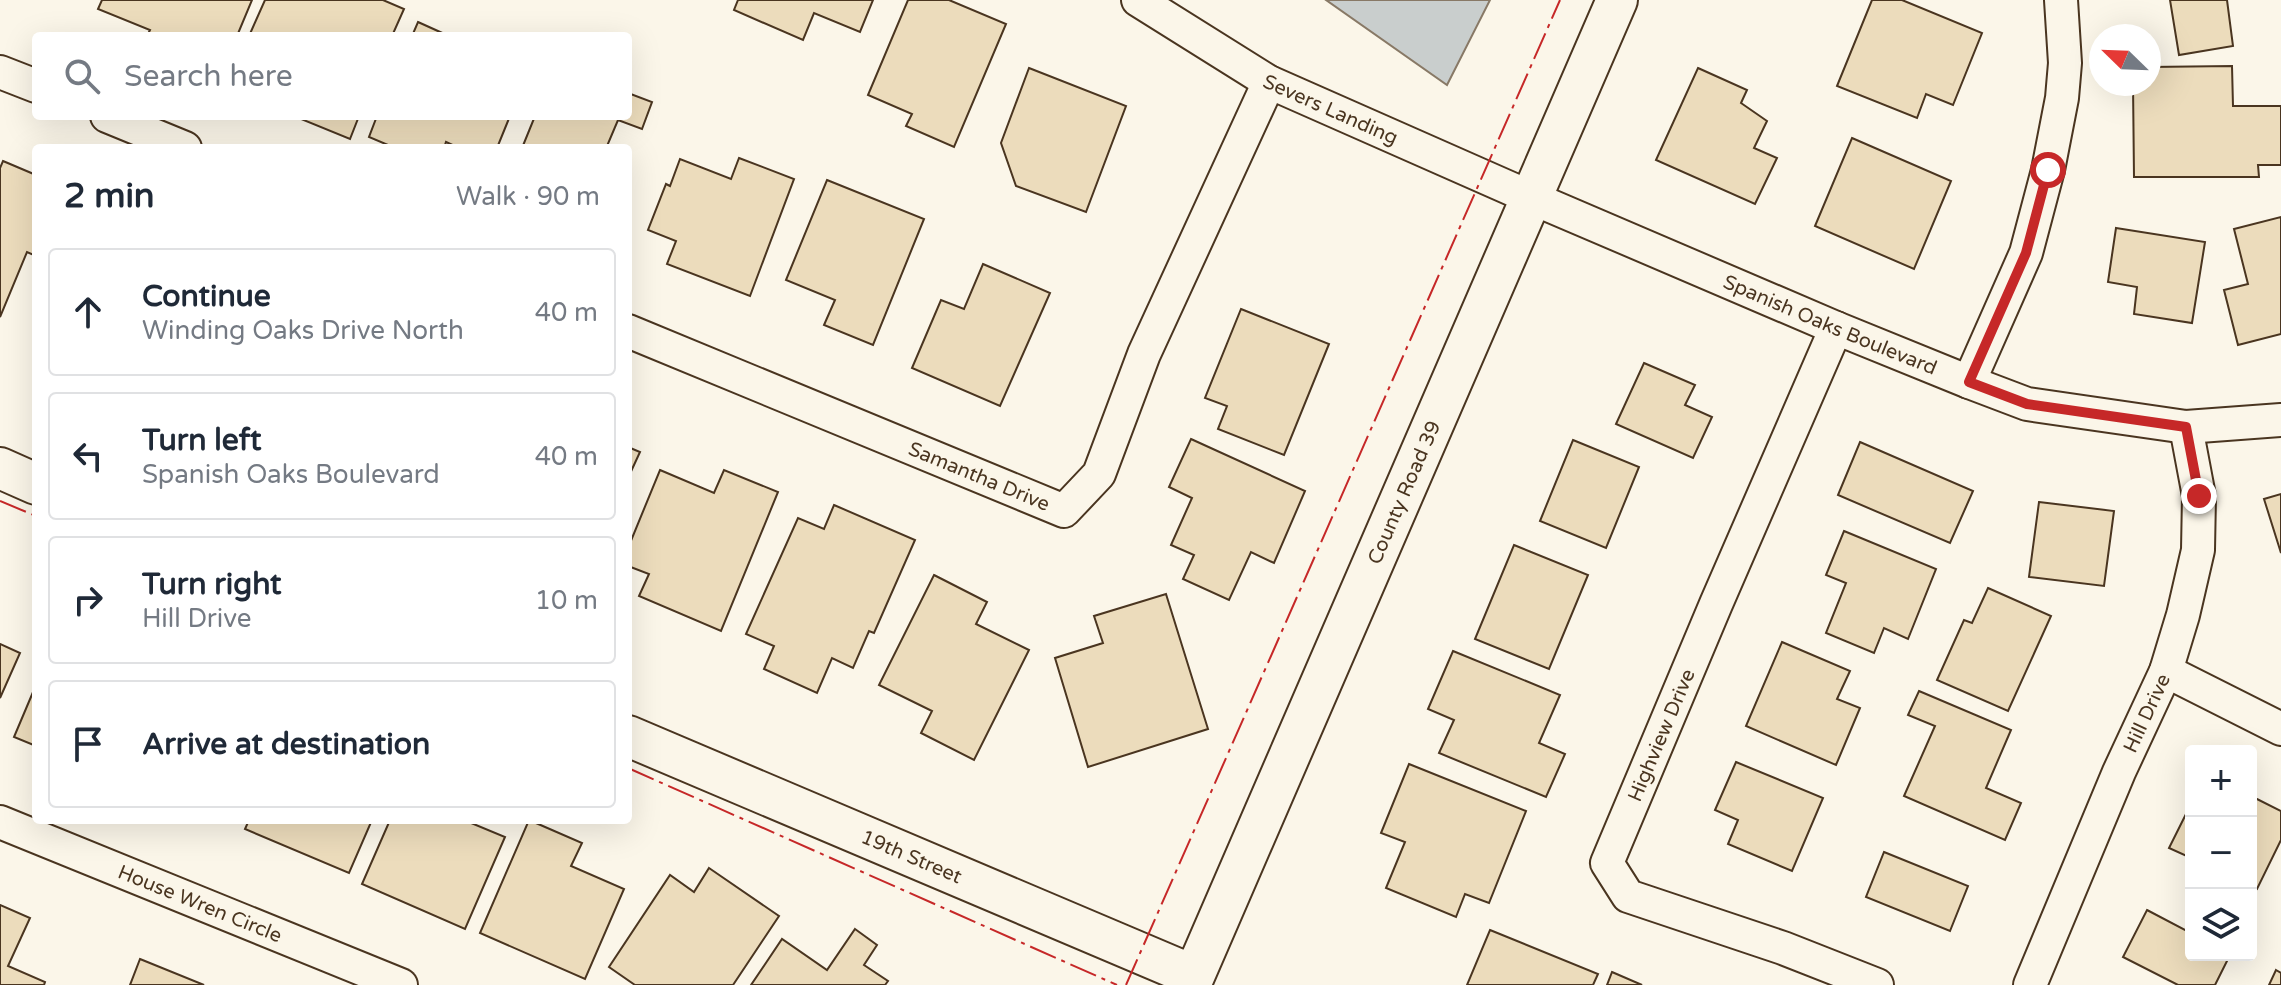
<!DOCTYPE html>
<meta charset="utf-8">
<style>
:root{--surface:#fff;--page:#f2f2f3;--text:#1f2937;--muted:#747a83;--line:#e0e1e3}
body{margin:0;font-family:"Varela Round",sans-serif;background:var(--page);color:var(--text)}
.controls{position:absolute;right:24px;bottom:24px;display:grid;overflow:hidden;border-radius:8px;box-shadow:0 8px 32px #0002}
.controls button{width:72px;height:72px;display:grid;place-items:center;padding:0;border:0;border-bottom:2px solid var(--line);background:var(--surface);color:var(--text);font:40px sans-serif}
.compass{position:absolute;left:2089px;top:24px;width:72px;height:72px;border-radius:50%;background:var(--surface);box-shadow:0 8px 32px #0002;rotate:293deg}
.stop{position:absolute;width:24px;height:24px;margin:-18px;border:6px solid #c62828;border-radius:50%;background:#fff}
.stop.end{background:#c62828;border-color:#fff;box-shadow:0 2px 8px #0008}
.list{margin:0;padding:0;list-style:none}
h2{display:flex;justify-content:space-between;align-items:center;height:104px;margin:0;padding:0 32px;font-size:34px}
h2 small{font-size:26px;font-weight:400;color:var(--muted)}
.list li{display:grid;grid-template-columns:52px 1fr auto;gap:24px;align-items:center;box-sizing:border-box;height:128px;margin:0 16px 16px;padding:0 16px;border:2px solid var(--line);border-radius:8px}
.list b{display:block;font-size:30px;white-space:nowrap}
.list p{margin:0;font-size:26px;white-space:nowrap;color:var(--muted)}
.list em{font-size:26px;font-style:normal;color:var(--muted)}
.icon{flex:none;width:44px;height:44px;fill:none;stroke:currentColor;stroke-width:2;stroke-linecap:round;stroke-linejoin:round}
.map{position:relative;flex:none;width:2281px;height:985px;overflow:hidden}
.search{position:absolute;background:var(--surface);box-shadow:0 8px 32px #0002;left:32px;top:32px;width:600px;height:88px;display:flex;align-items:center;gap:20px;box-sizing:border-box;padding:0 28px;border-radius:8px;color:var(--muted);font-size:30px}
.panel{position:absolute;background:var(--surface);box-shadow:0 8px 32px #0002;left:32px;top:144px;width:600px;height:680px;border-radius:8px}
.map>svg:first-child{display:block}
.water{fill:#c9cecd;stroke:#887966;stroke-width:2}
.building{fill:#ecdcbc;stroke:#4a3520;stroke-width:2}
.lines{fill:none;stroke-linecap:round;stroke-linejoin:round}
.minor-casing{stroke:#4a3520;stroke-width:36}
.tertiary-casing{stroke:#4a3520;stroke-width:44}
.minor{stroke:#fbf6e9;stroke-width:32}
.tertiary{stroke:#fbf6e9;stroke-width:40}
.power{stroke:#c62828;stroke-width:2;stroke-dasharray:28 6 4 6;stroke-linecap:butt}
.route{stroke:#c62828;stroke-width:10}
.labels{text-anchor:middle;stroke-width:6;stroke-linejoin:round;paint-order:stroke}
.street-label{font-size:20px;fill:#4a3520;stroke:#fbf6e9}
</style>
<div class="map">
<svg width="2281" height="985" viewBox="0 0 2281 985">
<rect width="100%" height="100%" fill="#fbf6e9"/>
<!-- water -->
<polygon class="water" points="1326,0 1490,0 1447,85"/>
<!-- building -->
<g class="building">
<polygon points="102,0 252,0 237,36 147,36 150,30 98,9"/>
<polygon points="265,0 383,0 404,9 392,36 249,36"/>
<polygon points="738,0 873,0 860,32 814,13 803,40 734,10"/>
<polygon points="908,0 949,0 1006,24 954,147 906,126 912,114 868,95"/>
<polygon points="1872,0 1902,0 1982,33 1953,105 1926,94 1917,118 1837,86"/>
<polygon points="2170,0 2227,0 2233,46 2179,55"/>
<polygon points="418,22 449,36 412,36"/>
<polygon points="2232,66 2233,106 2281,106 2281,165 2258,165 2259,177 2134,177 2133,84 2149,84 2149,67"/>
<polygon points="1029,68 1126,106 1086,212 1016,186 1001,143"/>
<polygon points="1698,68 1747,90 1741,103 1767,121 1754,148 1777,158 1755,204 1656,160"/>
<polygon points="628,93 652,102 642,129 618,120 607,146 611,148 522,148 535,116 628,116"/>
<polygon points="302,116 359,116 350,139 301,119"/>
<polygon points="377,116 510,116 497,148 459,148 446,142 444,148 395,148 369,137"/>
<polygon points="1852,138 1951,181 1914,269 1815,226"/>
<polygon points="739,158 794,179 750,296 667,264 676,241 648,230 666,184 670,186 680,159 731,179"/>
<polygon points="3,161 36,175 36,256 27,252 0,317 0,168"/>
<polygon points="827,180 924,219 873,345 824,325 835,300 786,280"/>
<polygon points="2281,217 2281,334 2238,345 2224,290 2248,284 2234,229"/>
<polygon points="2116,228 2205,242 2192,323 2134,314 2137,287 2108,282"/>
<polygon points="983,264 1050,293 1000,406 912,368 941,300 964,309"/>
<polygon points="1241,309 1329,344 1284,455 1218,429 1227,406 1205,398"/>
<polygon points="1644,363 1695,385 1685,405 1712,417 1693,458 1616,424"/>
<polygon points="1191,439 1305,491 1274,563 1251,552 1229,600 1183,579 1194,555 1171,545 1192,498 1169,487"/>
<polygon points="1573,440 1639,467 1606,548 1540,521"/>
<polygon points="1860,442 1973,491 1950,543 1838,495"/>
<polygon points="628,447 640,452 628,478"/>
<polygon points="660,470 714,493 724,470 778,492 721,631 639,596 649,574 628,566 628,548"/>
<polygon points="2281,494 2281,553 2264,499"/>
<polygon points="2039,502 2114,511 2104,586 2029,577"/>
<polygon points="834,505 915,540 874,633 869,631 853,668 832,658 817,693 764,669 774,646 746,634 798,518 824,529"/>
<polygon points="1844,531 1936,569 1908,639 1884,628 1874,653 1826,633 1846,583 1826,575"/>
<polygon points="1514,545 1588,575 1549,669 1475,639"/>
<polygon points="934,575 987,602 976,624 1029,650 974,760 921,733 932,711 879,685"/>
<polygon points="1988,588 2051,616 2008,711 1937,680 1964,620 1972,623"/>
<polygon points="1166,594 1208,729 1088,767 1055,658 1103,643 1094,616"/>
<polygon points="1782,642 1850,671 1837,699 1860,708 1836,765 1746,726"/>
<polygon points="0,644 20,653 0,698"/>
<polygon points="1453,651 1560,695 1539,743 1565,754 1546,797 1439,753 1454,720 1428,709"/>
<polygon points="36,685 36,746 14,737"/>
<polygon points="1919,691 2011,730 1986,788 2021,803 2005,840 1904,796 1935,726 1908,715"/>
<polygon points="1736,762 1823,798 1792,871 1728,844 1738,820 1715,810"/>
<polygon points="1409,764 1526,811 1489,903 1465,894 1456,917 1386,888 1405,842 1381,833"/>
<polygon points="2251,796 2281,811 2281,840 2257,889 2251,886"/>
<polygon points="2191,804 2191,858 2169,848"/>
<polygon points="249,820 372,820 349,873 245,829"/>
<polygon points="390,820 464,820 505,837 465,929 362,884"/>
<polygon points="529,820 582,843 571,866 624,889 585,979 480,933"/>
<polygon points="1884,852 1968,886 1950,931 1866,897"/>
<polygon points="709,868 779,916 733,985 635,985 609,967 670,875 694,892"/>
<polygon points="0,905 30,918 8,966 45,982 44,985 0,985"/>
<polygon points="2147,910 2191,933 2191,955 2230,955 2215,985 2178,985 2123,957"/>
<polygon points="855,929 877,945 864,965 888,981 885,985 751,985 782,939 827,970"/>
<polygon points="1490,930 1598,974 1593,985 1467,985"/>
<polygon points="140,959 204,985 130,985"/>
<polygon points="2276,970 2281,973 2281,985 2269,985"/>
<polygon points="1612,972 1642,985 1607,985"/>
</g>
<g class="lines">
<!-- minor casing -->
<g class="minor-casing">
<g id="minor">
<path id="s1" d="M 1138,0 L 1269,82 L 1532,198 L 1836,328 L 1969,382 L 2027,404 L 2186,427 L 2281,420"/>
<polyline points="0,72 36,86"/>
<polyline points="107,116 185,148"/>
<polyline points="1836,328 1716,604 1607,863 1628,896 1783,948 1877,985"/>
<path id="s2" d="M 628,331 L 1064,511 L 1099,474 L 1144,354 L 1269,82"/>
<polyline points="1969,382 2026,253 2048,170 2062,98 2065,63 2061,0"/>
<polyline points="2166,671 2281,729"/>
<path id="s3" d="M 0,822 L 401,985"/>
<path id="s4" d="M 2030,985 L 2119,772 L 2166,671 L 2183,615 L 2198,550 L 2199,496 L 2186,427"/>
</g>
</g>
<!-- tertiary casing -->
<g class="tertiary-casing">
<g id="tertiary">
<polyline points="0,468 36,484"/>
<path id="s5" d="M 628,736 L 1194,976 L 1617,0"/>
</g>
</g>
<!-- minor -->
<use href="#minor" class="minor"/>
<!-- tertiary -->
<use href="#tertiary" class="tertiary"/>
<!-- power -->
<g class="power">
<polyline points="0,501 36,516"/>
<polyline points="628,768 1117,985"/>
<polyline points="1126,985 1560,0"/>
</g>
</g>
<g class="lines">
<!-- route -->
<polyline class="route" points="2048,170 2026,253 1969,382 2027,404 2186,427 2199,496"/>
</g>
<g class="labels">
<!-- street labels -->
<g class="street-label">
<text dy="7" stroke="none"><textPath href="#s1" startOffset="222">Severs Landing</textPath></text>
<text dy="7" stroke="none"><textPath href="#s1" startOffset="766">Spanish Oaks Boulevard</textPath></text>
<text dy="7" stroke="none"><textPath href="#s2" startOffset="380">Samantha Drive</textPath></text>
<text dy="7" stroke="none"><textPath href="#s5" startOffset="1142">County Road 39</textPath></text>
<text dy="7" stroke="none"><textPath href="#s4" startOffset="296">Hill Drive</textPath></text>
<text transform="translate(1661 735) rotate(-67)" y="7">Highview Drive</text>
<text dy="7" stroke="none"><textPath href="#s5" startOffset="308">19th Street</textPath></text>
<text dy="7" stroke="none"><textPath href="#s3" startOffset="216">House Wren Circle</textPath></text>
</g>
</g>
</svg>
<div class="controls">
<button>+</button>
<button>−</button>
<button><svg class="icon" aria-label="layers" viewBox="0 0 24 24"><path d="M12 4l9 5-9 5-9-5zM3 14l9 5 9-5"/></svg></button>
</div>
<svg class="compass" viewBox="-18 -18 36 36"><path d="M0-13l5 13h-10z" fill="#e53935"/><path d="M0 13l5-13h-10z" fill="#747a83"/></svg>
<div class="stop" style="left:2048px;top:170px"></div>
<div class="stop end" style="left:2199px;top:496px"></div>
<div class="search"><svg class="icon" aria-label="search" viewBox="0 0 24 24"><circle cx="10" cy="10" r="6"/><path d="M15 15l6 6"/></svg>Search here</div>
<section class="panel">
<h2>2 min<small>Walk · 90 m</small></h2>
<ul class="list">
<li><svg class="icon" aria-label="ahead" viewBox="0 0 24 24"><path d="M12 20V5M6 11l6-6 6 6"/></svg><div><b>Continue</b><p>Winding Oaks Drive North</p></div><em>40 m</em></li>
<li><svg class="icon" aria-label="left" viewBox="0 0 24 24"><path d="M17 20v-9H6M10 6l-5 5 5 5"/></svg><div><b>Turn left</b><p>Spanish Oaks Boulevard</p></div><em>40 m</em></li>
<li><svg class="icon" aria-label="right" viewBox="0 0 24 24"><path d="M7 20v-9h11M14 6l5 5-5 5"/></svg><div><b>Turn right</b><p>Hill Drive</p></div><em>10 m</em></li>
<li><svg class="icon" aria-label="arrive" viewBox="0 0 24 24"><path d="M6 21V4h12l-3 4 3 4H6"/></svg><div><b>Arrive at destination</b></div></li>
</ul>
</section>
</div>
